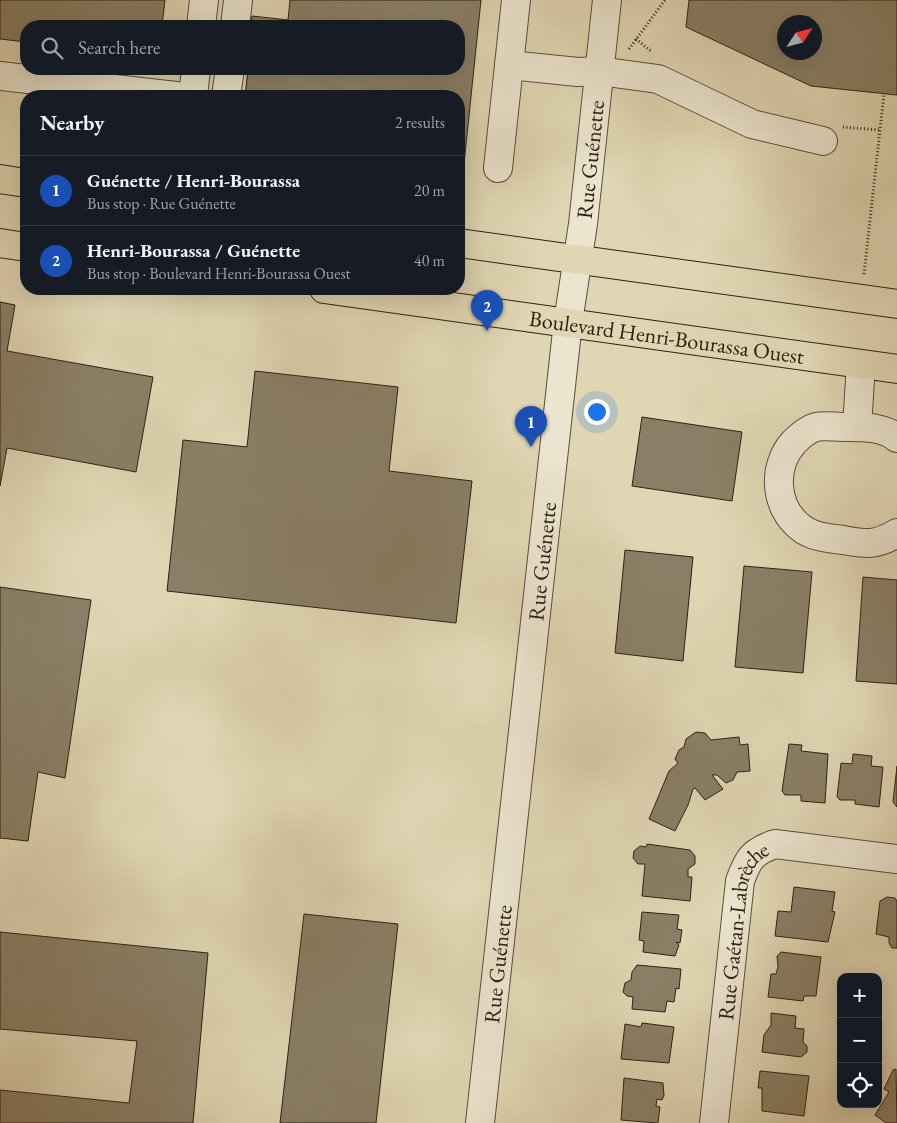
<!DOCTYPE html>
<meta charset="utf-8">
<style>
:root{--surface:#171b24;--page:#20242c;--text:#f1f3f6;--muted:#9ea1a6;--line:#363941;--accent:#d93025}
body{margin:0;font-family:"EB Garamond",serif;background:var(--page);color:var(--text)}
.controls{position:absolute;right:15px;bottom:15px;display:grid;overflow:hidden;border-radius:10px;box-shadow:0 5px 20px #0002}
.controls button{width:45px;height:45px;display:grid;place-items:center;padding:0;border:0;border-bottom:1px solid var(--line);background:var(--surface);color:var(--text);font:25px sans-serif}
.compass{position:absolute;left:777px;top:15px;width:45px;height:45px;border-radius:50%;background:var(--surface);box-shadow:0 5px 20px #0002;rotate:54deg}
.you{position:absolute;left:596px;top:411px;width:18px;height:18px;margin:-12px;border:4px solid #fff;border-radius:50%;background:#1a73e8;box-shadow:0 0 0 8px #1a73e833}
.badge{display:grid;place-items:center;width:32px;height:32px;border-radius:50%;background:var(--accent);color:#fff;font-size:16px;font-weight:700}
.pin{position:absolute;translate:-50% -41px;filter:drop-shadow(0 1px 2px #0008)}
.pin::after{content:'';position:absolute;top:26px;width:18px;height:15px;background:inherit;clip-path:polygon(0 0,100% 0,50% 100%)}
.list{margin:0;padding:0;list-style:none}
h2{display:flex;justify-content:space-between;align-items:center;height:65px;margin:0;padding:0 20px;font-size:21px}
h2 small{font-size:16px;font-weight:400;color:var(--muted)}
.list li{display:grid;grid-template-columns:32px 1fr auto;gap:15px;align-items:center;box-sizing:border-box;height:70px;padding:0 20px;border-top:1px solid var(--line)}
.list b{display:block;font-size:19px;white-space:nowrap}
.list p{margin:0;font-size:16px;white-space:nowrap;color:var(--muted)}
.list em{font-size:16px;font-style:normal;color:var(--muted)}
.icon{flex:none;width:28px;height:28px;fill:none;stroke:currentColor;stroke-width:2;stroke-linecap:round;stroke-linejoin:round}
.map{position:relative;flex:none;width:897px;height:1123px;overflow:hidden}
.search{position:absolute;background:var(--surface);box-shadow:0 5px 20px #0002;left:20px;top:20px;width:445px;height:55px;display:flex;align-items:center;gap:12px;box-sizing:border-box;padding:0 18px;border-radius:20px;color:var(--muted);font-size:19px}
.panel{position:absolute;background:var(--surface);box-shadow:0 5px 20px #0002;left:20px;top:90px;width:445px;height:205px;border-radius:20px}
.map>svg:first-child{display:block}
.building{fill:#8a7f66;stroke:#2c2113;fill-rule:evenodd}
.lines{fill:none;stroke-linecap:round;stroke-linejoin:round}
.minor-casing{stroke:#594e3b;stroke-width:30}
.major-casing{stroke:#2c2113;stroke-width:30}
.path{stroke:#2c2113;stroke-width:3;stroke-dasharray:1 2.5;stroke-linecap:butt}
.minor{stroke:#ebe4ce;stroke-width:28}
.major{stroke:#e0d6b3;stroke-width:28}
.labels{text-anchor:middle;stroke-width:5;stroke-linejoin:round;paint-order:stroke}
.street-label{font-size:22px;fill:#2c2113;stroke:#ebe4ce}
</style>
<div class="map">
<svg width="897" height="1123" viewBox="0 0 897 1123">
<rect width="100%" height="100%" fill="#e0d6b3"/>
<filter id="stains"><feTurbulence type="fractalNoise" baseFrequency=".004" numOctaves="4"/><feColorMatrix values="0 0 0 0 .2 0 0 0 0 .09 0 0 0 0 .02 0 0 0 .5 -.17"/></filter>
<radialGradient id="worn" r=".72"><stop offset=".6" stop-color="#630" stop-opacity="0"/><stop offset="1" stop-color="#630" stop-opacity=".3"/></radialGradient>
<!-- building -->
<g class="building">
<polygon points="0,0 165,0 162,26 26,26 26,42 0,39"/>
<polygon points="290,0 481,0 464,164 459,164 459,96 245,96 248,69 459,69 459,26 251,26 252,16 288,20"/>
<path d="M 689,0 L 897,0 L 897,95 L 811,86 L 686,27 ZM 784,22 L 814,22 L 814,52 L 784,52 Z"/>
<polygon points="0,302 15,305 7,351 153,377 136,472 7,448 0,486"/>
<polygon points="255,371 398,387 389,471 472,481 456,623 167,591 183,440 247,447"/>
<polygon points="642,417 742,432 732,501 632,486"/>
<polygon points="625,550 693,557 683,661 615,653"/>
<polygon points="744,566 812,572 803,673 735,667"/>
<polygon points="863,577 897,580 897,684 856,681"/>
<polygon points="0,587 91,600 65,778 38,772 28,841 0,838"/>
<polygon points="696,732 705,733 711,740 739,737 740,745 748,744 750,771 737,772 733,780 726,783 717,775 712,775 723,789 705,800 695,788 693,789 688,805 675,831 649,819 669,771 678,763 675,759 679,750 684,747 686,739"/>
<polygon points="789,744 802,745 801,751 828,754 825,803 801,801 801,795 785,795 782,791"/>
<polygon points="853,754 872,756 871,766 883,767 879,807 855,804 855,800 840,800 837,797 841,763 852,764"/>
<polygon points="897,766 897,807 893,802"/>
<polygon points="647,844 690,850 695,856 695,864 688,869 688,877 692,877 690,901 642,896 645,864 638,864 633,858 634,851 640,846 646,847"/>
<polygon points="794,887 835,892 832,911 835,912 828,942 775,936 778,911 791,912"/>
<polygon points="887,897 895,898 897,901 897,948 892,948 889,943 889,937 876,934 880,901"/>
<polygon points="642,912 679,915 677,929 682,930 680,943 676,942 679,945 675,956 643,952 644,941 639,940"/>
<polygon points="304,914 398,924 376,1123 280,1123"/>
<polygon points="0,932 208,953 193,1123 0,1123 0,1090 129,1103 137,1041 0,1029"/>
<polygon points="781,952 821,957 816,996 804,996 803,1001 768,997 771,974 776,974 778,967 777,956"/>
<polygon points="637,965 681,969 679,989 676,988 674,1002 667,1001 665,1012 632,1009 633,997 627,996 623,992 625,983 631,980 632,972"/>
<polygon points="771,1013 796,1016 795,1028 804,1029 803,1042 807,1046 807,1052 801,1057 762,1052 764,1035 771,1025"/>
<polygon points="642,1023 674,1027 669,1063 621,1059 625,1024 641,1027"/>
<polygon points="896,1069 897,1123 886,1123 875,1115 889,1092 884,1089 893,1070"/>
<polygon points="760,1071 809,1076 804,1116 762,1111 762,1088 758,1088"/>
<polygon points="624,1078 663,1083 664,1096 662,1100 657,1099 656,1106 660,1107 658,1123 621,1120"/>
</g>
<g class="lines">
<!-- minor casing -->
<g class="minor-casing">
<g id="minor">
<polyline points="201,26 204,0"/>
<polyline points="235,26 238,0"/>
<polyline points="509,65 578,72 599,71 658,79 752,124 823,141"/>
<polyline points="0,76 176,96"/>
<polyline points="193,96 196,69"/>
<polyline points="226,96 230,69"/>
<polyline points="498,168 516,0"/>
<polyline points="857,427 861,364"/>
<path d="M 897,438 C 882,426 861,427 843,427 C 834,427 824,425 816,427 C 808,429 800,436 794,442 C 772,466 774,506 800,527 C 812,537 827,538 843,540 C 866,544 876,546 897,533"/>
<path id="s1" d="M 480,1123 L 568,322 L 583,224 L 607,0"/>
<path id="s2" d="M 714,1123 L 740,881 C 748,859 752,852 775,844 L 897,859"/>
</g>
</g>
<!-- major casing -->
<g class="major-casing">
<g id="major">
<polyline points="0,179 26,183"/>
<polyline points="0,243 26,247"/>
<polyline points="459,243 897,304"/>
<path id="s3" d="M 324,289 L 897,369"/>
</g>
</g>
<!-- path -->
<g class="path">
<polyline points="636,39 652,52"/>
<polyline points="629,49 665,0"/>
<polyline points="843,127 879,130"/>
<polyline points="864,274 884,94"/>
</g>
<!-- minor -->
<use href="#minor" class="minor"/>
<!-- major -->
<use href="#major" class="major"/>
</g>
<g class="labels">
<!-- street labels -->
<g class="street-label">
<text dy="8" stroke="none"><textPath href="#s1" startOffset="970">Rue Guénette</textPath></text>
<text dy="8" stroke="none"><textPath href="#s3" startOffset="346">Boulevard Henri-Bourassa Ouest</textPath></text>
<text dy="8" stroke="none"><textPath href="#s1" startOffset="565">Rue Guénette</textPath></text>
<text dy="8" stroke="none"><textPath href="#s2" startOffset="196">Rue Gaétan-Labrèche</textPath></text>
<text dy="8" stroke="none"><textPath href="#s1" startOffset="160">Rue Guénette</textPath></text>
</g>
</g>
<rect width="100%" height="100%" filter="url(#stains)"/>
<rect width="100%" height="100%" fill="url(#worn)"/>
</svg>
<div class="controls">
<button>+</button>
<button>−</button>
<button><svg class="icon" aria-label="locate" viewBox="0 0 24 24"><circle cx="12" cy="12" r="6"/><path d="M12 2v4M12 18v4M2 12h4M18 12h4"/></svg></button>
</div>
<svg class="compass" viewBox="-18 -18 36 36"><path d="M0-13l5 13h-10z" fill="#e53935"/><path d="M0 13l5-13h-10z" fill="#9ea1a6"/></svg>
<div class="you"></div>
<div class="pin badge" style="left:531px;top:447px;background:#1a4fb4">1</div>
<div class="pin badge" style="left:487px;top:331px;background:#1a4fb4">2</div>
<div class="search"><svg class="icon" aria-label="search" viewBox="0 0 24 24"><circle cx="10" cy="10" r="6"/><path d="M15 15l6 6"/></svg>Search here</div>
<section class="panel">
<h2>Nearby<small>2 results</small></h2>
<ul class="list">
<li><span class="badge" style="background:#1a4fb4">1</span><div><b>Guénette / Henri-Bourassa</b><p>Bus stop · Rue Guénette</p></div><em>20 m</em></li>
<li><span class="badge" style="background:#1a4fb4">2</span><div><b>Henri-Bourassa / Guénette</b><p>Bus stop · Boulevard Henri-Bourassa Ouest</p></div><em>40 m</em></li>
</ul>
</section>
</div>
